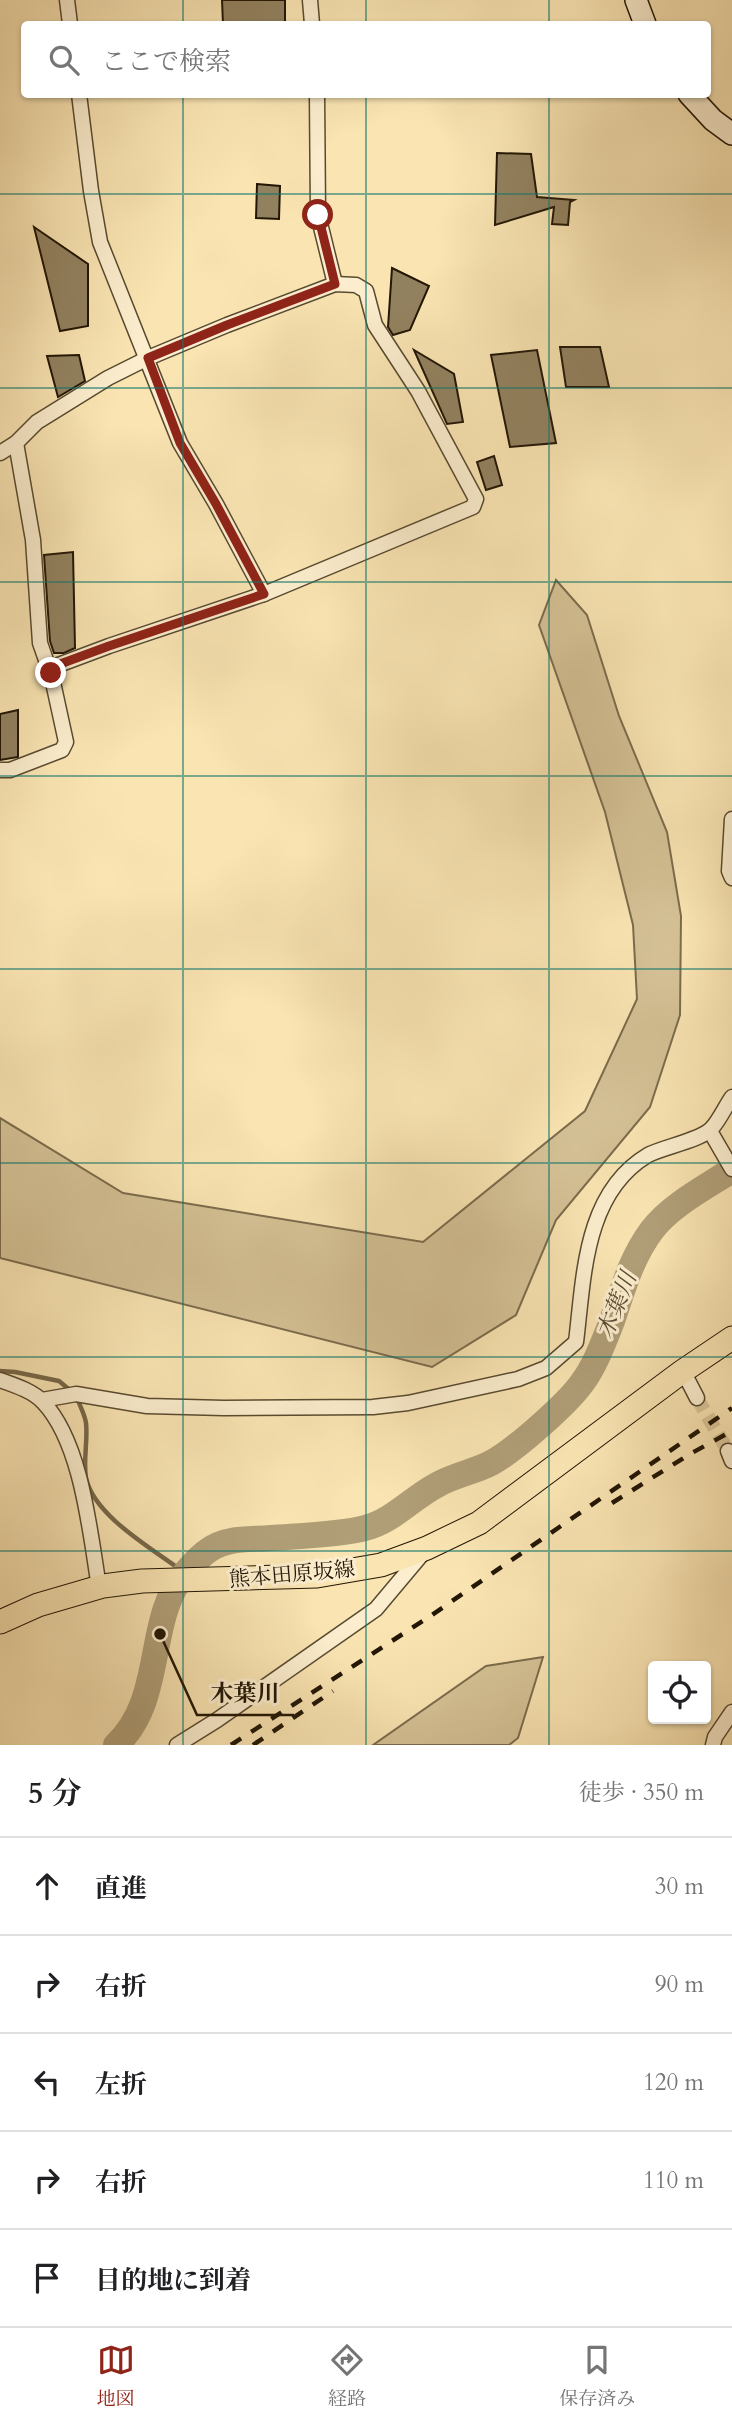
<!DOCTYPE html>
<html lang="ja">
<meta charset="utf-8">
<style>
:root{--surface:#fff;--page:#f6f6f6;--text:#202124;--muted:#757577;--line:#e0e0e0;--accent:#8f2418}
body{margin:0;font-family:Cardo,"Noto Serif JP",serif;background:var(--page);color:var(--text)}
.controls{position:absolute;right:21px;bottom:21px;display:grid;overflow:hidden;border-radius:7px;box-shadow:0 2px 5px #0004}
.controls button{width:63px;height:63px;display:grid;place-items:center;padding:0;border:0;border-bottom:2px solid var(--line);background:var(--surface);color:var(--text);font:35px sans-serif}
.stop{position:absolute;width:21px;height:21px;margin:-16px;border:5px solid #8f2418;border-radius:50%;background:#fff}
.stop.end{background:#8f2418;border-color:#fff;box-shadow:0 2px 7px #0008}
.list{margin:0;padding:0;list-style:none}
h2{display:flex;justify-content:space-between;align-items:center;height:91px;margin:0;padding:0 28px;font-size:30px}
h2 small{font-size:23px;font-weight:400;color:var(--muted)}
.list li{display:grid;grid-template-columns:46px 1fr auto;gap:21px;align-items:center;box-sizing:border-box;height:98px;padding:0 28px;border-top:2px solid var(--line)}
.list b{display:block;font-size:26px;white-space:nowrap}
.list em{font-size:23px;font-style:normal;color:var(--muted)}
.icon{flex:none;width:38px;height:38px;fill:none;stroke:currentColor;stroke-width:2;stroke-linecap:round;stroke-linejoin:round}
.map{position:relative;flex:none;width:732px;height:1745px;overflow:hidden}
.search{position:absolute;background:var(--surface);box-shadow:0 2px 5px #0004;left:21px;right:21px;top:21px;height:77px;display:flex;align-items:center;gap:18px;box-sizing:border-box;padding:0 24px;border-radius:7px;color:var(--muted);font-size:26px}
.sheet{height:581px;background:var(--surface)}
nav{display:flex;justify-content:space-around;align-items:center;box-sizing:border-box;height:98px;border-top:2px solid var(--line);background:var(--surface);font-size:19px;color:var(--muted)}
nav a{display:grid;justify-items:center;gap:4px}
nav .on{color:var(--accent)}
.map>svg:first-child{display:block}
.green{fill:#d4c195;stroke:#7b6c4d;stroke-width:2}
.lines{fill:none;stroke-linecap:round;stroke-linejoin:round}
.stream{stroke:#776849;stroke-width:4.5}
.river{stroke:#b09e77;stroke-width:26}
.building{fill:#92815f;stroke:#221605;stroke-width:2}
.street-tunnel{stroke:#d9c598;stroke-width:14;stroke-dasharray:14 7;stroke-linecap:butt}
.street-casing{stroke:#584a30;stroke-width:17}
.secondary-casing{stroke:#221605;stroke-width:24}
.primary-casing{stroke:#221605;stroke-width:25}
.street{stroke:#fbedcd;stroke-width:14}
.secondary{stroke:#fbedcd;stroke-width:21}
.primary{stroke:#f9e4b2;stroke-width:23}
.rail{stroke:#221605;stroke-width:4.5;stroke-dasharray:12 12;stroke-linecap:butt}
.route{stroke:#8f2418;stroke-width:9}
.grid{fill:none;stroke:#0f766e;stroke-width:2;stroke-opacity:0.55}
.labels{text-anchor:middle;stroke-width:6;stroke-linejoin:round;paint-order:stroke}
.street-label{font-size:21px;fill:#221605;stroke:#fbedcd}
.water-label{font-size:23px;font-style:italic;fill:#5b4c33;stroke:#fbedcd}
.leader{fill:none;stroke:#221605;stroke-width:2.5}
.callout-dot{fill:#221605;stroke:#fbedcd;stroke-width:2.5}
.callout-label{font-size:23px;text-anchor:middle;font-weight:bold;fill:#221605;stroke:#fbedcd;stroke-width:6;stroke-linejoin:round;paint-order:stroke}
</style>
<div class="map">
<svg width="732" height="1745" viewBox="0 0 732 1745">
<rect width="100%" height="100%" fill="#f9e4b2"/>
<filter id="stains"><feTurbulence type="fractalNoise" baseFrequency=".00286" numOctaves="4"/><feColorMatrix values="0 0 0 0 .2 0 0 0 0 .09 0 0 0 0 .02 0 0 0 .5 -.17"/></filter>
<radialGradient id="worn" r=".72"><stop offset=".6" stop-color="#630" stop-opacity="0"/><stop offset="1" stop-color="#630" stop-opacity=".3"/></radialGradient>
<!-- green -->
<g class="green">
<polygon points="556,580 587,615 619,716 667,832 681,916 680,1015 650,1107 556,1220 516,1315 432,1367 0,1258 0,1118 123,1193 423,1242 585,1111 637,999 633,925 605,812 539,625"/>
<polygon points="543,1657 518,1738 509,1745 373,1745 486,1666"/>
</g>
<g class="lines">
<!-- stream -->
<g class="stream">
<polyline points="0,1371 15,1372 59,1381 71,1391"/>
<path d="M 77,1398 C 80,1406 85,1415 86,1423 C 88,1441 83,1460 86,1478 C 94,1516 153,1549 182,1571"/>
</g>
<!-- river -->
<path class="river" d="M 116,1745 C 166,1699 145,1617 186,1572 C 193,1564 201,1555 209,1550 C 227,1537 250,1540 271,1538 C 297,1536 340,1535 365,1528 C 393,1521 412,1498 437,1485 C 454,1475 474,1472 491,1463 C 514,1451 567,1404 582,1383 C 595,1366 604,1341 612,1321 C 623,1289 631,1258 652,1230 C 671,1205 706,1187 732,1170"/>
</g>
<!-- building -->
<g class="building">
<polygon points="222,0 285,0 285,24 223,24"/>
<polygon points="497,153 531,154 537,197 574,200 570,202 568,225 552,224 554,207 495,225"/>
<polygon points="257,184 280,186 279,219 256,218"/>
<polygon points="34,227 88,264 88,326 60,331"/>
<polygon points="392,268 429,286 410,330 393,335 388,327"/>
<polygon points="560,347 600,347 609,387 566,387"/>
<polygon points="414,350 454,374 463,422 447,424"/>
<polygon points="537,350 556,443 510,447 491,355"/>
<polygon points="79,355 85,381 58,397 47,356"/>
<polygon points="494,456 502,485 486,490 477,462"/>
<polygon points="73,552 75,648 64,653 54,653 50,641 44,555"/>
<polygon points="18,710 18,757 0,760 0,714"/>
</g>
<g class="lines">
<!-- street-tunnel -->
<polyline class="street-tunnel" points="697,1398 728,1451"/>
<!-- street casing -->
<g class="street-casing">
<g id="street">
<polyline points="67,0 70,24"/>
<polyline points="310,0 312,24"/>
<polyline points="79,94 91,191 100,242 180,443 216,504 264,594"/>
<polyline points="317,94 318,215 335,284"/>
<polyline points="0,453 16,443 37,422 108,378 148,358 227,325 335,284 356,285 366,291 375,325 418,391 476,499 473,507 264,594 109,646 53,667"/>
<polyline points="0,770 10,770 62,750 66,742 51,673 53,667 47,663 40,643 33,540 16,443"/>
<polyline points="732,819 729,871 732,878"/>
<polyline points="710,1131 732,1169"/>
<polyline points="683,1371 697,1398"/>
<path d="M 0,1380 C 14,1385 33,1391 43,1402 C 82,1443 90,1533 99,1587"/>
<path d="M 42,1400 L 76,1394 L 147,1406 L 224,1408 L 373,1407 L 408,1403 L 518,1379 L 546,1368 L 576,1342 C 584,1277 584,1193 648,1155 C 663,1147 702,1140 712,1128 C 720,1119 725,1107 732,1097"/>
<polyline points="728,1451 732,1461"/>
<polyline points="177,1745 217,1720 376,1609 423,1553"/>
<polyline points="713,1745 715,1737 732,1712"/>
</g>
</g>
<!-- secondary casing -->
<g class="secondary-casing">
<g id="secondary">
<polyline points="636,0 645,24"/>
<polyline points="689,94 713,120 732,134"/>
</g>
</g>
<!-- primary casing -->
<g class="primary-casing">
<polyline id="primary" points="0,1622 38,1605 103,1586 142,1581 317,1576 381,1565 427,1548 479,1523 683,1371 732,1338"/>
</g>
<!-- street -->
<use href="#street" class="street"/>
<!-- secondary -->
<use href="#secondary" class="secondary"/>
<!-- primary -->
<use href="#primary" class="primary"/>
<!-- rail -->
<g class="rail">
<polyline points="612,1503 690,1454 732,1431"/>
<polyline points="231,1745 429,1617 732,1408"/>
<polyline points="253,1745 333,1691"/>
</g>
</g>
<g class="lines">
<!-- route -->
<polyline class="route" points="51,673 52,667 109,646 264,594 216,504 180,443 148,358 227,325 335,284 318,215"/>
</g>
<!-- grid -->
<path class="grid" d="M 183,0 L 183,24M 366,0 L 366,24M 549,0 L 549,24M 183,94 L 183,1745M 366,94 L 366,1745M 549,94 L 549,1745M 0,194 L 732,194M 0,388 L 732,388M 0,582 L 732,582M 0,776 L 732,776M 0,969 L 732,969M 0,1163 L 732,1163M 0,1357 L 732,1357M 0,1551 L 732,1551"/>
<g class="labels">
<!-- street labels -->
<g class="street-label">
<text transform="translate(292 1574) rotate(-5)" y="7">熊本田原坂線</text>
</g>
<!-- water labels -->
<g class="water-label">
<text transform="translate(616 1305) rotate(-68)" y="8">木葉川</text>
</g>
</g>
<!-- callouts -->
<path class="leader" d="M160 1634L197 1715H294"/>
<circle class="callout-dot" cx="160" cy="1634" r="7"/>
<g class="callout-label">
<text x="245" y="1701">木葉川</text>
</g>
<rect width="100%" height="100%" filter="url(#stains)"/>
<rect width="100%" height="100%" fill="url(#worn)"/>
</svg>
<div class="controls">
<button><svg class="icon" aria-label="locate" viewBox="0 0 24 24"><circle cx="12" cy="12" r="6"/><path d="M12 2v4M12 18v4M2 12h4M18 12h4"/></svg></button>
</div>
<div class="stop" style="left:318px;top:215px"></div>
<div class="stop end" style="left:51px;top:673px"></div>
<div class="search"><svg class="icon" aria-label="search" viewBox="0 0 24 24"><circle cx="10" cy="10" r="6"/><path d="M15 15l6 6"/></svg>ここで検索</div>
</div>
<section class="sheet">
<h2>5 分<small>徒歩 · 350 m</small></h2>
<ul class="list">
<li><svg class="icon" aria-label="ahead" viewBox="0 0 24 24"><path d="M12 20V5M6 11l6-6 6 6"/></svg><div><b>直進</b></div><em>30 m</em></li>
<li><svg class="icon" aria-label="right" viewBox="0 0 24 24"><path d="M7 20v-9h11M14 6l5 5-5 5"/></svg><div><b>右折</b></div><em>90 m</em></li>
<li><svg class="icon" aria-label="left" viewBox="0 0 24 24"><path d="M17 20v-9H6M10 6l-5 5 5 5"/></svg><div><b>左折</b></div><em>120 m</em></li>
<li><svg class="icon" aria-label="right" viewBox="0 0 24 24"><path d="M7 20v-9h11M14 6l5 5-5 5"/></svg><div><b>右折</b></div><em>110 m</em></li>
<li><svg class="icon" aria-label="arrive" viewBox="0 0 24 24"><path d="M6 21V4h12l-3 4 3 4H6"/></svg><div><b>目的地に到着</b></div></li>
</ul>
</section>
<nav>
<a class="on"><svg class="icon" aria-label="map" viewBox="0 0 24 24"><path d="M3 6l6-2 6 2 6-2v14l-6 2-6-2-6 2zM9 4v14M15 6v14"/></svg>地図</a>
<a><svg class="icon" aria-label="directions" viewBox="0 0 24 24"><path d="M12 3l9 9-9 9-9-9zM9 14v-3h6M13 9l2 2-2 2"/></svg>経路</a>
<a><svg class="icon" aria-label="saved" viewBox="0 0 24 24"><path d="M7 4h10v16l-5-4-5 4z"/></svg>保存済み</a>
</nav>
